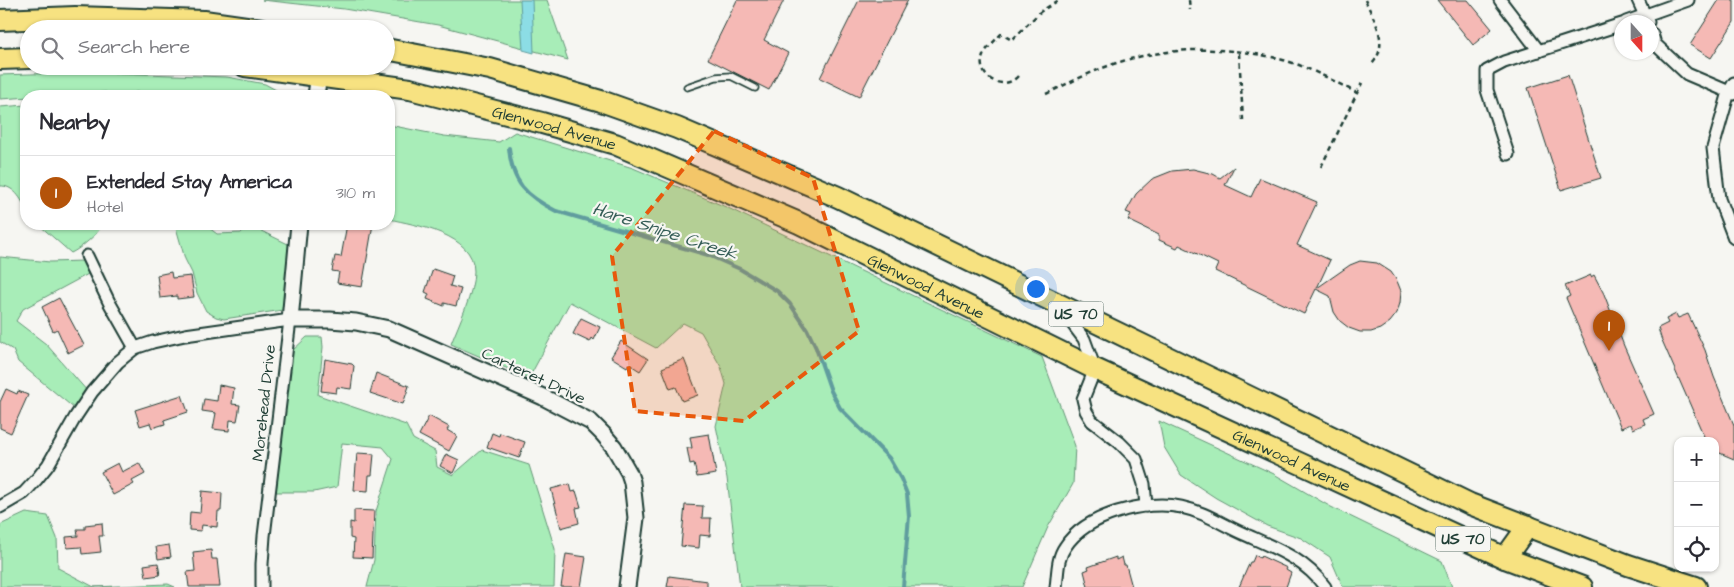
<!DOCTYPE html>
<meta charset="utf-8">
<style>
:root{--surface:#fff;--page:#f7f7f7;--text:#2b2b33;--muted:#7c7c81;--line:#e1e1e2;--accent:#b45309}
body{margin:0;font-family:"Architects Daughter",sans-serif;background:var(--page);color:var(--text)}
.controls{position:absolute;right:15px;bottom:15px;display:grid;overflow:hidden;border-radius:10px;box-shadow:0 1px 4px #0004}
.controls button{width:45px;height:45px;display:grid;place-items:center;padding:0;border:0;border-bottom:1px solid var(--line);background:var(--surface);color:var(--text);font:25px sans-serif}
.compass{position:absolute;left:1614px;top:15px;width:45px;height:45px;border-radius:50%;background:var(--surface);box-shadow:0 1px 4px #0004;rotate:159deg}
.you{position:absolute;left:1035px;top:288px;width:18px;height:18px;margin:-12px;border:4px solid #fff;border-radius:50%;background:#1a73e8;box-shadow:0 0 0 8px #1a73e833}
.badge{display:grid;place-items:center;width:32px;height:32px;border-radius:50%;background:var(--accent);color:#fff;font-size:16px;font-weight:700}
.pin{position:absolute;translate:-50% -41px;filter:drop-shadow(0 1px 2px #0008)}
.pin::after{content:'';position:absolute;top:26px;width:18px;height:15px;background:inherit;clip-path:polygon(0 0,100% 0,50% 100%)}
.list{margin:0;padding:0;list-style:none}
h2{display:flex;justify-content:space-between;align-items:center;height:65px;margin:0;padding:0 20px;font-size:21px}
h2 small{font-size:16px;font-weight:400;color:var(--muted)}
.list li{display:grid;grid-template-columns:32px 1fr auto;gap:15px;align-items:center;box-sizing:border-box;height:75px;padding:0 20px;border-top:1px solid var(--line)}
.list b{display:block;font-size:19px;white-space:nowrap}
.list p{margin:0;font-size:16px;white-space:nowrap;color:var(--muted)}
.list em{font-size:16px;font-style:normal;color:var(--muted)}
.icon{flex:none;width:28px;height:28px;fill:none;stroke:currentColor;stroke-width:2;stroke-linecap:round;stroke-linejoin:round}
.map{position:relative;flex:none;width:1734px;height:587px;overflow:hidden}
.search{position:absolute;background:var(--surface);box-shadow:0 1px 4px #0004;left:20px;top:20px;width:375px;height:55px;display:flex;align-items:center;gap:12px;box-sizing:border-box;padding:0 18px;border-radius:28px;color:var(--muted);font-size:19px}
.panel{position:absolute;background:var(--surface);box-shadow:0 1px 4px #0004;left:20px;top:90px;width:375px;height:140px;border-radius:20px}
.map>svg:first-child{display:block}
.green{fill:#a8edb8;stroke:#649576}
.water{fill:#8cdde5;stroke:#609d9e}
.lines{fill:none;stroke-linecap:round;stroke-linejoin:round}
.stream{stroke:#609d9e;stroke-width:4}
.building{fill:#f5b9b5;stroke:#1f3d34}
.service-casing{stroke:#1f3d34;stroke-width:9}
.minor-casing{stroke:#1f3d34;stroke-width:15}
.tertiary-casing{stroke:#1f3d34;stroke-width:19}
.trunk-casing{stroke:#1f3d34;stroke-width:24}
.path{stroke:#1f3d34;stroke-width:2.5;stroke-dasharray:5 4;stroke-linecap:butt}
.service{stroke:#f6f6f2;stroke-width:5.5}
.minor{stroke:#f6f6f2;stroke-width:11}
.tertiary{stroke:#f6f6f2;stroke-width:15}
.trunk{stroke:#f7e281;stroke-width:20}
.marked{fill:#e8590c;fill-opacity:0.2;stroke:#e8590c;stroke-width:4;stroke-dasharray:10 6;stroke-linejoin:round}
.labels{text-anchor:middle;stroke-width:4.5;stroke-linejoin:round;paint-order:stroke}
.shield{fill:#f6f6f2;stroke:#60746d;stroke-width:1}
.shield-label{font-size:15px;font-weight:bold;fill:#1f3d34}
.street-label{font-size:16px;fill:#1f3d34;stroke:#f6f6f2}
.water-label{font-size:18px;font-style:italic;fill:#355d57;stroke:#f6f6f2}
</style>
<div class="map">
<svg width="1734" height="587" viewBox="0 0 1734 587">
<rect width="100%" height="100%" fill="#f6f6f2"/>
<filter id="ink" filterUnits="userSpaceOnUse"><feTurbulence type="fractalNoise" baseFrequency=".02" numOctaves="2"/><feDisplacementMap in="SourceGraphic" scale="10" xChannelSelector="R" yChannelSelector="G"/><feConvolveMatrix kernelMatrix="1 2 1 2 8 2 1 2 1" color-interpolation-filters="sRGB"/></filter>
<g filter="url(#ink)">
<!-- green -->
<g class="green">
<polygon points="262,0 547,0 568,60 438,25 344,9"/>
<polygon points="91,72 227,77 265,84 276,90 279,96 224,96 178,92 135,92 139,96 111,96 106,92 0,99 0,75"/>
<path d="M 26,105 L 26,210 C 22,199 13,185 0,186 L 0,107 Z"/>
<path d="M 389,122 L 394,126 L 444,136 L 499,142 L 515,132 L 633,168 L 726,207 L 1042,357 L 1075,446 L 1073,484 L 1048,527 L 1022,587 L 740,587 L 727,478 L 716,426 L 726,384 L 721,367 L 701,332 L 683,323 L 656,348 L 570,302 L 529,378 L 451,344 C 459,323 474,293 474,271 C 474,234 416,225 389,219 Z"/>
<path d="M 38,224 L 103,224 C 99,233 80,249 71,253 Z"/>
<polygon points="175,224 204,224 217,234 241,233 249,225 290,245 283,310 224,319 216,317 206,311 197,293 192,273 185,259"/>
<polygon points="0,257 50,262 83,261 90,273 23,309 16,321 46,344 88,392 75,409 18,362 13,350 0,342"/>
<polygon points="307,337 322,337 323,347 318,395 406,425 413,439 435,451 437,467 453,475 482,450 529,465 555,549 554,587 367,587 374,560 376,511 393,459 383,447 342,443 337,487 314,492 276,492 291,352"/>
<polygon points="1159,421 1274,474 1331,507 1442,561 1452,587 1343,587 1330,557 1301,538 1267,526 1216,498 1181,475 1164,447"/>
<polygon points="26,513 48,516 57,538 58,568 94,587 168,584 175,587 0,587 0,525"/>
</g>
<!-- water -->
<polygon class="water" points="520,0 532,0 534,53 523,50"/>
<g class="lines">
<!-- stream -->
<path class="stream" d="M 509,148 C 512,183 526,196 556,211 L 708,255 L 740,269 L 777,291 L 790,304 L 807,329 L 816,348 L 831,391 L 840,408 L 889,458 L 901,479 L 907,494 L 909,516 L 903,587"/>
</g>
<!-- building -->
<g class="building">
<polygon points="737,0 784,0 764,40 788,53 769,90 708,59"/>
<polygon points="859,0 908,0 859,97 820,78"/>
<polygon points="1437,0 1468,0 1492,29 1473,45"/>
<polygon points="1719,0 1734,0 1734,22 1711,58 1690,45"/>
<polygon points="1568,75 1601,178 1561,190 1528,88"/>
<polygon points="1234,167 1225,185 1251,197 1260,178 1317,202 1297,245 1330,260 1317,288 1350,265 1360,261 1377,263 1391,272 1397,281 1401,291 1400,303 1397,313 1390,322 1380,329 1371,332 1360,332 1349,328 1340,321 1334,312 1330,296 1316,289 1304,314 1215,271 1218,264 1179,245 1177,248 1159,240 1159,235 1128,220 1131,214 1126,212 1136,194 1152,179 1172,171 1193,169 1213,174 1220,178"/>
<polygon points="347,224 373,224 362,287 337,283 339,272 332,271 335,256 341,257"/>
<polygon points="433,269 453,276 450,286 461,289 456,306 444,303 444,306 427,299 429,294 425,292"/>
<polygon points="171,272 172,278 191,276 194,297 177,299 177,296 160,298 157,275"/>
<polygon points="1591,275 1591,277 1594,275 1604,294 1624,346 1654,414 1643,419 1645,424 1633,429 1631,424 1621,428 1566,298 1570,296 1565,286"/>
<polygon points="59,298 84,345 68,353 57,329 53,331 42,307"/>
<polygon points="1676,314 1678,318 1688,314 1705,350 1714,377 1734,425 1734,459 1715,451 1715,441 1706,441 1661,338 1658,328 1668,323 1666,319"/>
<polygon points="581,318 600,327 594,340 592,338 590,342 573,334"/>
<polygon points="621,341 648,359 640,371 629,364 627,367 611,357"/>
<polygon points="325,359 352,364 354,366 351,389 337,387 336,393 321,391"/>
<polygon points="684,359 698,395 682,401 676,387 670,389 662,368"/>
<polygon points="376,373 409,386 403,404 370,393"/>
<polygon points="219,385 234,388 232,404 240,405 237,421 230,420 229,431 213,429 216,413 202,411 204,399 217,401"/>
<polygon points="6,389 17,394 18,391 28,395 11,433 0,428 0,402"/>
<polygon points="182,395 188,412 164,420 165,424 152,428 150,423 140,426 135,410"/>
<polygon points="429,416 449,427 447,430 457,436 449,451 419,435"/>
<polygon points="492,433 499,436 500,433 525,442 519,458 487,447"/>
<polygon points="709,434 716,474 697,477 694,463 690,464 687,448 692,448 690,437"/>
<polygon points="357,453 374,454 372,475 369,475 368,491 354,490"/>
<polygon points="446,454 459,460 453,473 440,466"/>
<polygon points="118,463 122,472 139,463 145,474 132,481 134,484 113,495 101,472"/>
<polygon points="570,484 572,492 576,491 581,507 576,508 579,523 561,528 551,489"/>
<polygon points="202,491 222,493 221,511 218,511 217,527 202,525 201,531 189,530 190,512 200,513"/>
<polygon points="685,505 703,506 702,518 711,518 710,536 700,535 699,548 681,546"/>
<polygon points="354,510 374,511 372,558 353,557 354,539 350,538 350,522 354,523"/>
<polygon points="102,523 103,536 99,536 101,552 82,554 81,547 67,548 66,537 78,536 77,529 85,529 85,525"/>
<polygon points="169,545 171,557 158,559 156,547"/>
<polygon points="211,550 212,559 217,559 220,587 189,587 187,572 195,571 193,552"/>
<polygon points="566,554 586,557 581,587 561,587"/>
<polygon points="1255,555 1260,558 1261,556 1287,568 1286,570 1291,573 1286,587 1239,587 1250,562 1252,562"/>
<polygon points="1116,557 1116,560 1122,557 1124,565 1126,565 1132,587 1088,587 1084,571 1089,569 1088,567"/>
<polygon points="158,563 160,575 146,577 144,565"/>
<polygon points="669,576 707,581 707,587 667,587"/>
</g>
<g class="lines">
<!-- service casing -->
<g class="service-casing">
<polyline id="service" points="687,87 716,77 731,76 755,88"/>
</g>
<!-- minor casing -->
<g class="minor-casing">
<g id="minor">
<polyline points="1500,0 1539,51"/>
<polyline points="1638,0 1648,22"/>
<polyline points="1626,22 1688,0"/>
<polyline points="1652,34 1655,44 1687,74 1734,94"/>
<polyline points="1734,83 1729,92 1713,148 1719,199 1734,238"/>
<polyline points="1508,154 1487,90 1487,71 1504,62 1622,24"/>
<polyline points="87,256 109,302 135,348"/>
<polyline points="1062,310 1084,339 1095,369 1083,399 1086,411 1092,421 1119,442 1136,459 1144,484 1146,506"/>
<polyline points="0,507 24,493 36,480 48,465 76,416 92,392 118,362 135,348 153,342 185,335 290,320 264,536 262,564 262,587"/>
<path d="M 1056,587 C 1058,573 1057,558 1065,547 C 1085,515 1146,499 1181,507 C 1205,512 1223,525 1244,534 C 1275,548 1305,559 1325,587"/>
</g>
</g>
<!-- tertiary casing -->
<g class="tertiary-casing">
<g id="tertiary">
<polyline points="316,96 320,66"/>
<polyline points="299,224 290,320 330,320 356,322 389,329 543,397 591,422 603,434 614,447 629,473 632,482 636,518 627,587"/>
</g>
</g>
<!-- trunk casing -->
<g class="trunk-casing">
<g id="trunk">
<polyline points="0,20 75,17 204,21 261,29"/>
<polyline points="386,49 490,69 601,101 677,128 838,197 1470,504 1628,565 1696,587"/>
<polyline points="0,59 29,58"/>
<path id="s1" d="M 245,66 L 410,89 L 542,123 L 615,144 L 799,223 L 1095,369 L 1388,504 L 1505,558 L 1582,587"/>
<polyline points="1505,558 1528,526"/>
</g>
</g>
<!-- path -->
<g class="path">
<polyline points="1189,0 1190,10"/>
<path d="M 1365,0 C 1375,21 1391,46 1370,66"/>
<polyline points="1239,53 1243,120"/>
<path d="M 1018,76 C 1003,93 975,76 983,56 C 986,48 995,41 1001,34 L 1012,40 L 1040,12 L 1059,0"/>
<path d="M 1046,94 C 1071,82 1096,69 1123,61 C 1177,45 1246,46 1299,65 C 1319,73 1338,83 1357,93"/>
<polyline points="1321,167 1362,83"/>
</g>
<!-- service -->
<use href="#service" class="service"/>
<!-- minor -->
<use href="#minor" class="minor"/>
<!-- tertiary -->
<use href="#tertiary" class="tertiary"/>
<!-- trunk -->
<use href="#trunk" class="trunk"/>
</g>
</g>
<!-- marked area -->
<path class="marked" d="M 714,131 L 813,178 L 859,331 L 744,421 L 635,411 L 612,256 Z"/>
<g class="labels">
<!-- shield labels -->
<g class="shield">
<rect x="1048.5" y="301.5" width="55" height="25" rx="4"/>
<rect x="1435.5" y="526.5" width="55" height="25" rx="4"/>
</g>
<g class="shield-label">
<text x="1076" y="319">US 70</text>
<text x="1463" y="544">US 70</text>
</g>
<!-- street labels -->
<g class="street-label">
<text dy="6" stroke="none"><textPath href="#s1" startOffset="316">Glenwood Avenue</textPath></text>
<text dy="6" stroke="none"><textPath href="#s1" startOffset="721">Glenwood Avenue</textPath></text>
<text transform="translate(534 375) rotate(25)" y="6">Carteret Drive</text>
<text transform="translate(263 403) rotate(-84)" y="6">Morehead Drive</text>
<text dy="6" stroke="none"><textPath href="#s1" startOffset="1126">Glenwood Avenue</textPath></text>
</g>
<!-- water labels -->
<g class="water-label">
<text transform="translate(665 231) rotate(18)" y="6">Hare Snipe Creek</text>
</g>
</g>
</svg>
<div class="controls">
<button>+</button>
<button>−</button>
<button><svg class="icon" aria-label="locate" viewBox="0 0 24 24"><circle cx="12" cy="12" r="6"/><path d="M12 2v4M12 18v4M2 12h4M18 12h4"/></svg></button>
</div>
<svg class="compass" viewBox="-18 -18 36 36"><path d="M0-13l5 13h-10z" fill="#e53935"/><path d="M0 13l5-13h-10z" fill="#7c7c81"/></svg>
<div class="you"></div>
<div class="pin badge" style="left:1609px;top:351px">1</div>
<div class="search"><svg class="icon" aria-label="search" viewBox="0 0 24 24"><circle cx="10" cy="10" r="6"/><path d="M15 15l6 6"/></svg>Search here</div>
<section class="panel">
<h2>Nearby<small></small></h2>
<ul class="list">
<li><span class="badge">1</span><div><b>Extended Stay America</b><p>Hotel</p></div><em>310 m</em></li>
</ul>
</section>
</div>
